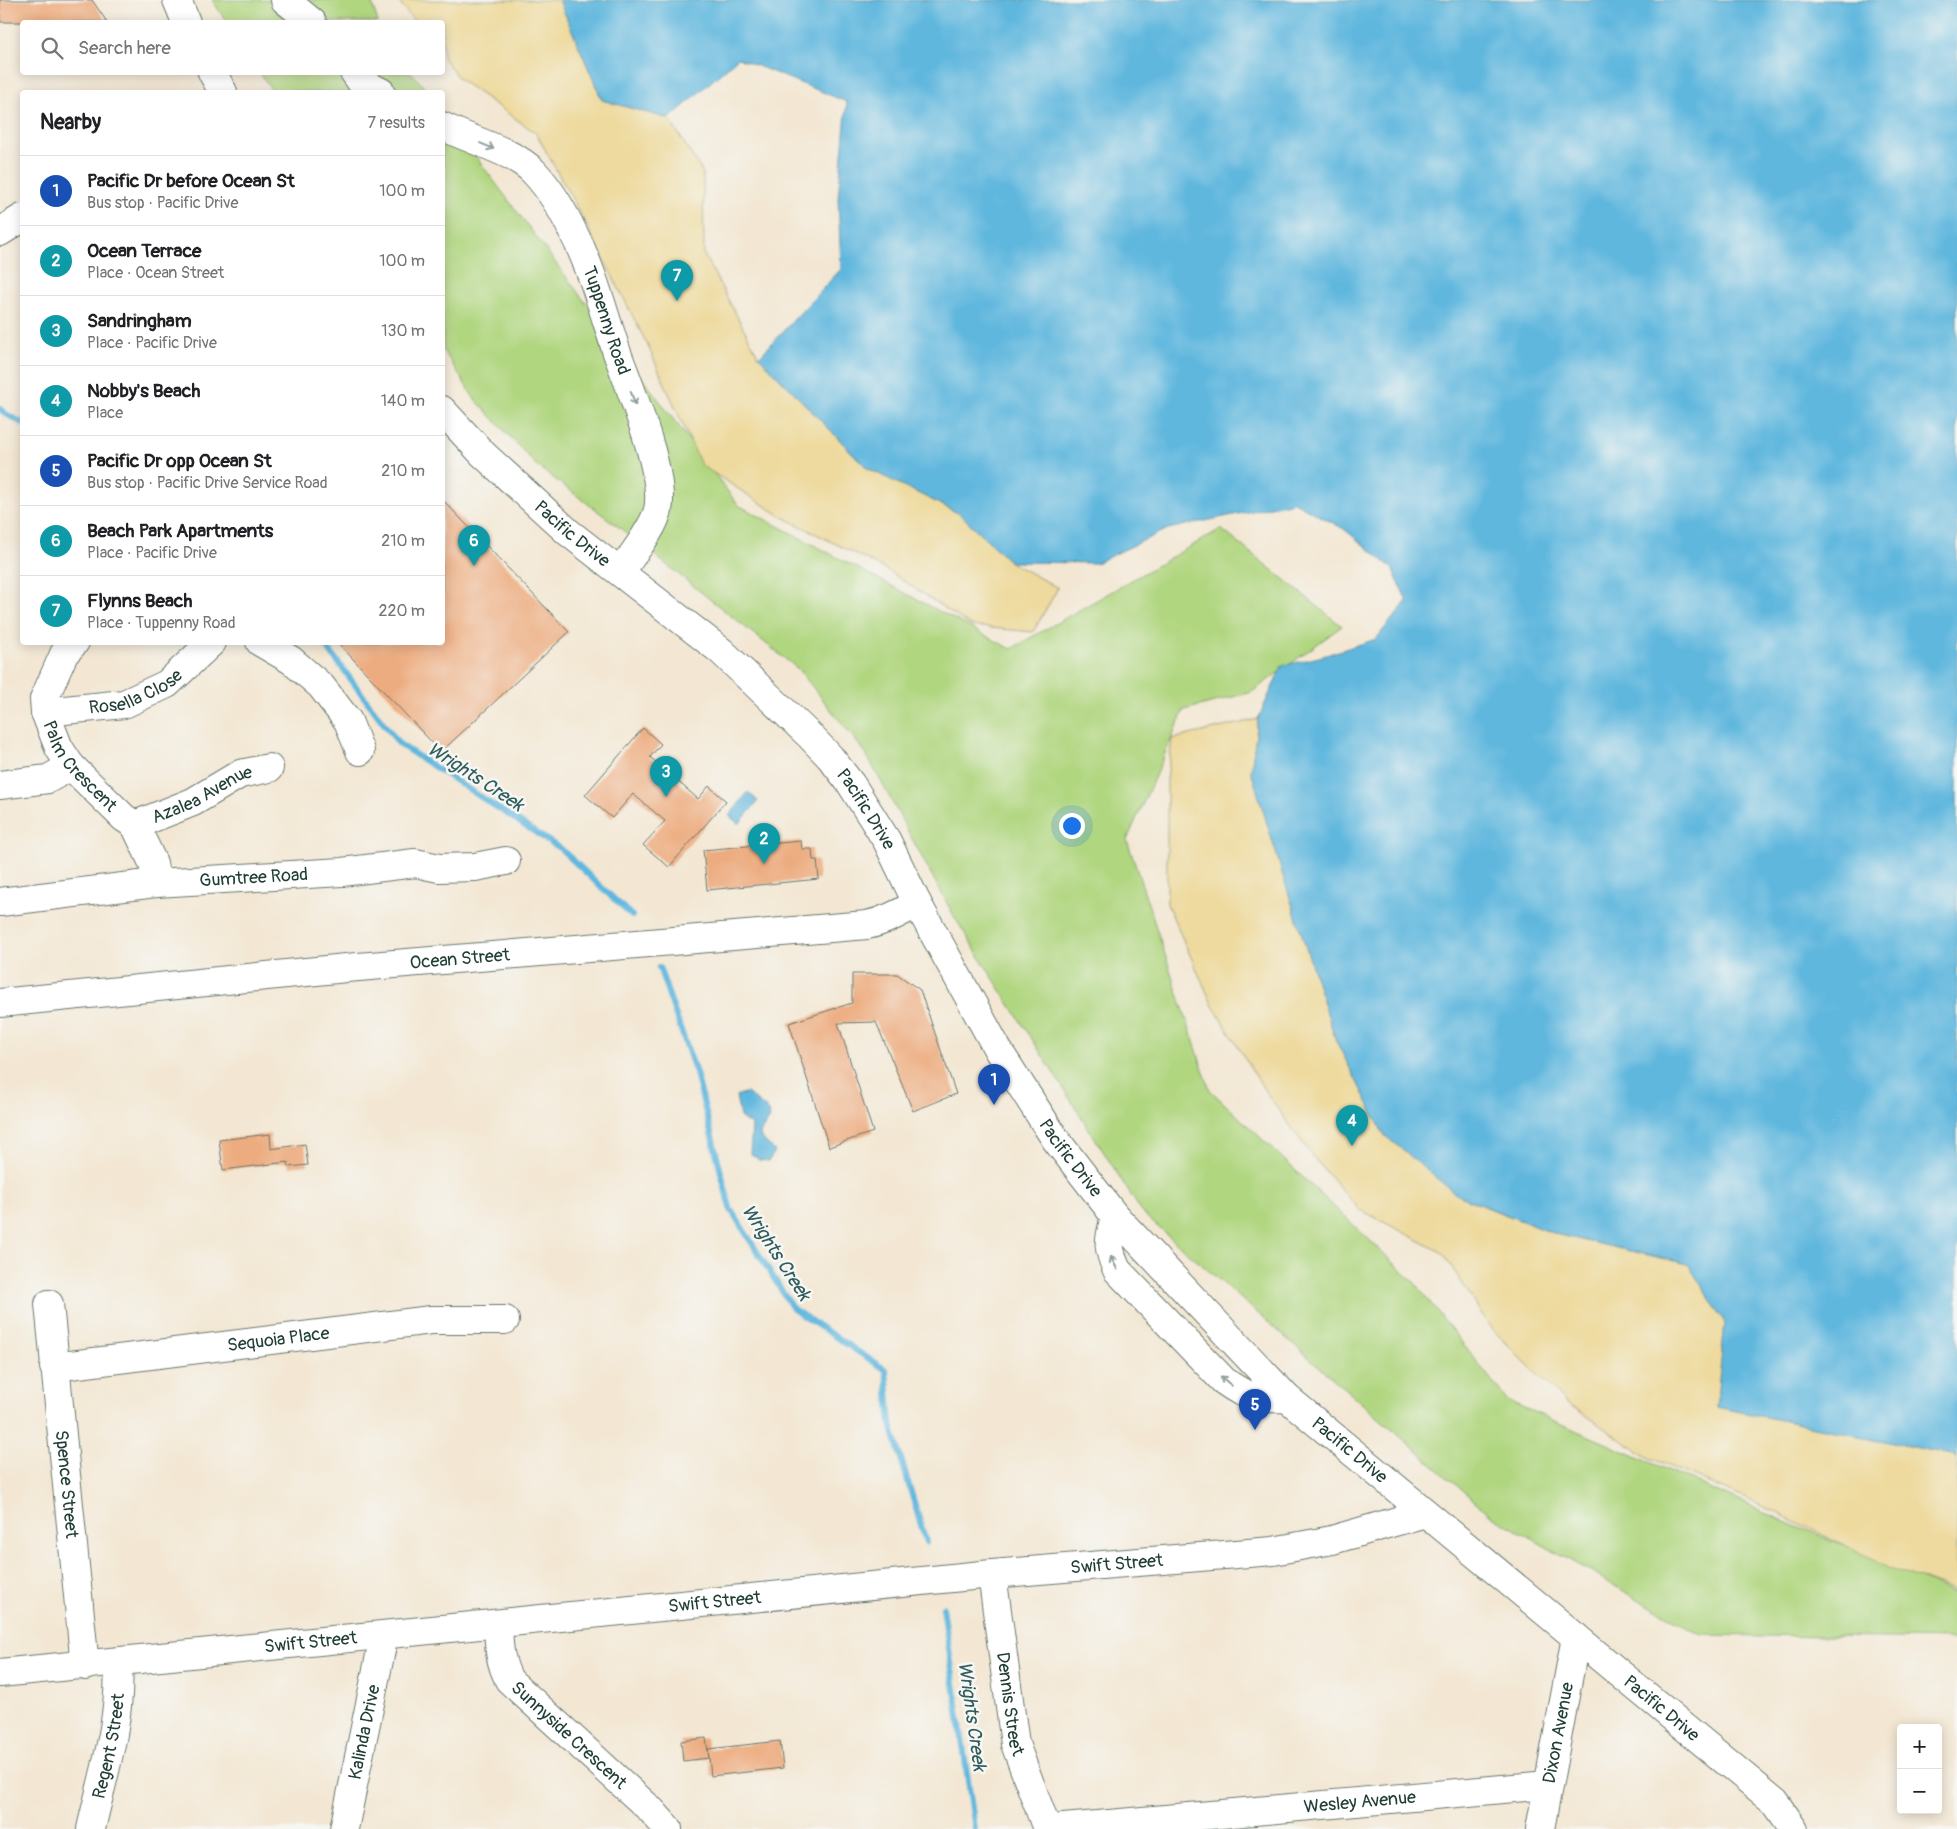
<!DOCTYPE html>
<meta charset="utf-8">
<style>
:root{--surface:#fff;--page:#f6f6f6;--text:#202124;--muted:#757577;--line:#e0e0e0;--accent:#1a73e8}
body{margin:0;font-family:Pangolin,sans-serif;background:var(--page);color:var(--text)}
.controls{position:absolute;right:15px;bottom:15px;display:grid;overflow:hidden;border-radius:5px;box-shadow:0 2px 12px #0003}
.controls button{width:45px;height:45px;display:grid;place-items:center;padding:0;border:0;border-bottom:1px solid var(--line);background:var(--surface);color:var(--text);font:25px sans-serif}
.you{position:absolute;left:1071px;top:825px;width:18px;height:18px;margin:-12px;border:4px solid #fff;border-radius:50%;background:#1a73e8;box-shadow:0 0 0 8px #1a73e833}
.badge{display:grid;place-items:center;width:32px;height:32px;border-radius:50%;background:var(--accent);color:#fff;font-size:16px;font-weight:700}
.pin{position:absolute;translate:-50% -41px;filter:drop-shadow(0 1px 2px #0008)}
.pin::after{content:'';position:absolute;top:26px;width:18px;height:15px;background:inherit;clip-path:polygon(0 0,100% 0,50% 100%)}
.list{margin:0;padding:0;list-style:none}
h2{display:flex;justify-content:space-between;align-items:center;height:65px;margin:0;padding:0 20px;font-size:21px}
h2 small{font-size:16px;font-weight:400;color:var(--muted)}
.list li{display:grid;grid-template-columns:32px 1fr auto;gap:15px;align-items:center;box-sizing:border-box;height:70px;padding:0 20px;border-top:1px solid var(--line)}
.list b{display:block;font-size:19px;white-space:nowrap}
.list p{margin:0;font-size:16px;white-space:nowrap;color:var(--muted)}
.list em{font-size:16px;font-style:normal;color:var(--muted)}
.icon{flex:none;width:28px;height:28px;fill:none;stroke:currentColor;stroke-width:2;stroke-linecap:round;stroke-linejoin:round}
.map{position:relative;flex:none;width:1957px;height:1829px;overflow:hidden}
.search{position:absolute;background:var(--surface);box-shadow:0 2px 12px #0003;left:20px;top:20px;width:425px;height:55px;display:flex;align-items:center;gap:12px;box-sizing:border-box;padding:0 18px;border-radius:5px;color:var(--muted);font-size:19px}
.panel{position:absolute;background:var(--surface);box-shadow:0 2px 12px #0003;left:20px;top:90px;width:425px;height:555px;border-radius:5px}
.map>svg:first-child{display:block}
.green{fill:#b0d67f;stroke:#688a5a}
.sand{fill:#eeda9e;stroke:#868c69}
.water{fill:#61b7de;stroke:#407a89}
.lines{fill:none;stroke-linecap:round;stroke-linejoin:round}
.stream{stroke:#61b7de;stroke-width:6}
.building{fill:#edac7f}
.minor-casing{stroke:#69786c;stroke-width:30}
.minor{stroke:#fff;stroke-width:28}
.oneway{stroke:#8f9e9a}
.labels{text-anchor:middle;stroke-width:5;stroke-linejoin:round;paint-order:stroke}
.street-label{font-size:18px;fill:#1f3d34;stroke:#f6f6f2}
.water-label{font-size:19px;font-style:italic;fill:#305c5e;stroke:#f6f6f2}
</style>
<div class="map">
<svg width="1957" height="1829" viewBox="0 0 1957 1829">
<rect width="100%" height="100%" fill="#f6f6f2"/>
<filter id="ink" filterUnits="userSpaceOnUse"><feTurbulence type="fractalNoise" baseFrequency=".02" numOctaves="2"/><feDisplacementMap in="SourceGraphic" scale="10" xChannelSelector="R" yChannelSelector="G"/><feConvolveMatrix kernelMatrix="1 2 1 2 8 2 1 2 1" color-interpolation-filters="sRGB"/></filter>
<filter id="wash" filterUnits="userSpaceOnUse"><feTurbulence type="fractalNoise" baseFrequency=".0096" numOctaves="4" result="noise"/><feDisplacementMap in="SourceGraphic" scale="20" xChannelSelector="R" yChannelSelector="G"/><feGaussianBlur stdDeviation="1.12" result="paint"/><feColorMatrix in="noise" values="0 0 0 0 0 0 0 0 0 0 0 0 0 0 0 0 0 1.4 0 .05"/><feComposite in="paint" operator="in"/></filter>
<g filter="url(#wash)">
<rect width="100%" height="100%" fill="#f3e7d3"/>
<!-- green -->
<g class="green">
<polygon points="212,0 371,0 378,22 227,22"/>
<polygon points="260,73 412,73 428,92 273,92"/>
<polygon points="442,112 738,505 1011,649 1221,529 1342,626 1252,692 1184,710 1127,840 1210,1090 1414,1282 1508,1401 1957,1595 1957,1639 1701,1635 1492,1516 1143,1214 955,918 865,752 798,669 615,524 536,465 474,398 443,350"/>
</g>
<!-- sand -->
<g class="sand">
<polygon points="397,0 559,0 602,100 669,119 703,173 704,255 759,357 867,468 960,514 1010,562 1058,588 1033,632 971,626 887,570 781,516 701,465 648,346 586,224 536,133 459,79 443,58 442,22 415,22"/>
<polygon points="1258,719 1251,771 1284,879 1336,1041 1384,1134 1473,1202 1555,1234 1688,1264 1725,1323 1717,1407 1957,1456 1957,1592 1890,1568 1774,1511 1644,1455 1564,1401 1490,1327 1443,1253 1359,1209 1313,1157 1265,1091 1213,1006 1167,904 1167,780 1172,739"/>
</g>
<!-- water -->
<g class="water">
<polygon points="559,0 1957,0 1957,1456 1716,1407 1725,1323 1688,1264 1555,1234 1457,1195 1384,1135 1336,1041 1284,879 1251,771 1258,719 1282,666 1323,656 1376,639 1407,601 1392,568 1344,529 1294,502 1168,529 1096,563 1010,562 960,514 867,468 759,357 841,269 838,198 847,102 738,58 669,119 602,100"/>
<polygon points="748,792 758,801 739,824 729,816"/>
<polygon points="747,1093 769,1111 770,1118 760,1133 761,1138 775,1151 769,1161 759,1160 750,1153 752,1126 740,1117 736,1096"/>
</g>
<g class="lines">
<!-- stream -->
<g class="stream">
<polyline points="0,409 6,414 22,423"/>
<polyline points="323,642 399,744 561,849 632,916"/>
<polyline points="659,967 696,1073 730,1208 793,1309 886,1370 891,1425 926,1542"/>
<polyline points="943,1607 975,1829"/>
</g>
</g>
<g id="blocks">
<!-- building -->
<g class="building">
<polygon points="0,0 92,0 107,22 0,22"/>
<polygon points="442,499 569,632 441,752 337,642 442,642"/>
<polygon points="643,728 661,744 650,757 698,799 709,786 726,801 669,867 643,845 665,821 633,794 612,818 585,795"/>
<polygon points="801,841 802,849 812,849 813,860 817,860 819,879 707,890 703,850"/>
<polygon points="852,974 897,974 920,990 956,1094 913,1111 876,1022 838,1023 873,1132 829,1147 789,1023 852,1003"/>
<polygon points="270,1134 271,1149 305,1144 308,1165 289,1167 288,1162 223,1170 219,1140"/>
<polygon points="706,1738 709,1758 683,1761 681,1741"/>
<polygon points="780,1741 783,1768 711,1776 708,1749"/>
</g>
</g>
</g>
<g filter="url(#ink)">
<use href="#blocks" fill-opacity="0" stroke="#69786c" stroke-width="1"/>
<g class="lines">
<!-- minor casing -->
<g class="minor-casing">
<g id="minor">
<polyline points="177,0 186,22"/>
<polyline points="285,0 312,22"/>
<polyline points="212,72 223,92"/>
<polyline points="354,72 361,82 381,92"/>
<path id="s1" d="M 442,126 C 469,140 514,151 534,172 C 550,189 563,211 573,232 C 592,269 603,310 616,350 C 629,386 666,474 658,510 C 653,530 632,554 621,572"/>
<polyline points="0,232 22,218"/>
<path id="s2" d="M 442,410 L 483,454 L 568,532 L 721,651 L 809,735 L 830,757 L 851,784 L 887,841 L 917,903 L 998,1050 L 1056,1140 L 1115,1216 L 1287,1398 L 1775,1802 L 1794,1829"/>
<path id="s3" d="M 75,642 L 64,654 L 44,699 L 45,712 L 59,748 L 71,766 L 124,818 L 135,825 L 153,863 L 156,883"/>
<polyline points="260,642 291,660 321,686 348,721 360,751"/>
<path id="s4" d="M 45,712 L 124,704 L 167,684 L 212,642"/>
<polyline points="0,785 48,779 71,766"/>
<path id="s5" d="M 135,825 L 193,802 L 240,774 L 269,768"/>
<path id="s6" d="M 0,902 L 156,883 L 342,872 L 415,863 L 439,868 L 475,867 L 506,861"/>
<path id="s7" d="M 0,1003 L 346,968 L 867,925 C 886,921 901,913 917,903"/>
<path d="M 1115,1216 C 1109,1241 1106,1245 1117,1270 L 1224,1381 C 1249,1399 1257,1399 1287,1398"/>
<path id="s8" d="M 49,1304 L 85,1666"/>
<path id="s9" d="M 54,1367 L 431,1320 L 505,1320"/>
<path id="s10" d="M 992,1574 L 1015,1744 L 1047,1829"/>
<path id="s11" d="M 498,1625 C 499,1646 499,1660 509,1680 L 652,1811 L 668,1829"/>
<path id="s12" d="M 0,1673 L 992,1574 L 1273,1551 L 1332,1540 L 1425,1513"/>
<path id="s13" d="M 91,1829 C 103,1775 122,1719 118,1663"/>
<path id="s14" d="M 344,1829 L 384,1636"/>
<path id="s15" d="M 1052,1829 L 1548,1785"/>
<path id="s16" d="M 1540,1829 L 1576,1637"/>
</g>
</g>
<!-- minor -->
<use href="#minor" class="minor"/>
</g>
<!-- one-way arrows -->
<defs><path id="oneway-shaft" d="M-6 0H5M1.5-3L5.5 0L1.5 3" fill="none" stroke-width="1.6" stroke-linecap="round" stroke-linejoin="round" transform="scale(1.25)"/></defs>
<g class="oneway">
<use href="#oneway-shaft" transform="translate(487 146) rotate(23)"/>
<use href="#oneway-shaft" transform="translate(633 398) rotate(71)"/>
<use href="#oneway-shaft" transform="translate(1114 1263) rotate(-117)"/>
<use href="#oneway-shaft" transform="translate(1226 1381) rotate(-140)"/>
</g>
</g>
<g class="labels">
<!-- street labels -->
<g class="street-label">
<text dy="6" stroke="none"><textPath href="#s1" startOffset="270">Tuppenny Road</textPath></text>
<text dy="6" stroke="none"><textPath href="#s2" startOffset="180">Pacific Drive</textPath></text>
<text dy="6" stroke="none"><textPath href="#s4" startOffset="94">Rosella Close</textPath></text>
<text dy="6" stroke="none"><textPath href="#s3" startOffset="144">Palm Crescent</textPath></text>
<text dy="6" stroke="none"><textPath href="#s5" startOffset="74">Azalea Avenue</textPath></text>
<text dy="6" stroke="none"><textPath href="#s2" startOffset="585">Pacific Drive</textPath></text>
<text dy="6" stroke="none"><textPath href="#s6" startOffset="255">Gumtree Road</textPath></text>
<text dy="6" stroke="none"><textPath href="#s7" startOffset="462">Ocean Street</textPath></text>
<text dy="6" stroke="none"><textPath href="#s2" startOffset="990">Pacific Drive</textPath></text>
<text dy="6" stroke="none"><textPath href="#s9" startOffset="226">Sequoia Place</textPath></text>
<text dy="6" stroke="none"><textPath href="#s2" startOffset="1395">Pacific Drive</textPath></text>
<text dy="6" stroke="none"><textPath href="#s8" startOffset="181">Spence Street</textPath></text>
<text dy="6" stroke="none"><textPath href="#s12" startOffset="1122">Swift Street</textPath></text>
<text dy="6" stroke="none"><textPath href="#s12" startOffset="718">Swift Street</textPath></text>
<text dy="6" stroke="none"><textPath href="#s12" startOffset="312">Swift Street</textPath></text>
<text dy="6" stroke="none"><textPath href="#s10" startOffset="131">Dennis Street</textPath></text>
<text dy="6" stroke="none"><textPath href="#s2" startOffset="1800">Pacific Drive</textPath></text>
<text dy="6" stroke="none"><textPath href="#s14" startOffset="99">Kalinda Drive</textPath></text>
<text dy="6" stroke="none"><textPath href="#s16" startOffset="98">Dixon Avenue</textPath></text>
<text dy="6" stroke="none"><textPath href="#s11" startOffset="138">Sunnyside Crescent</textPath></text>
<text dy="6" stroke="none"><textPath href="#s13" startOffset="85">Regent Street</textPath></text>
<text dy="6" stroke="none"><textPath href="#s15" startOffset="309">Wesley Avenue</textPath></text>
</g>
<!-- water labels -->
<g class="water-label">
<text transform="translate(476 776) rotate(33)" y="7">Wrights Creek</text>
<text transform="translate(777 1252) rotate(57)" y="7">Wrights Creek</text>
<text transform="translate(973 1716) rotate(82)" y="7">Wrights Creek</text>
</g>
</g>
</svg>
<div class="controls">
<button>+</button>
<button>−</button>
</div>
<div class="you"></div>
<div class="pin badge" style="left:994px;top:1105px;background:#1a4fb4">1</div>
<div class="pin badge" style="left:764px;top:864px;background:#0f9aa8">2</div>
<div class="pin badge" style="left:666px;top:797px;background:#0f9aa8">3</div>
<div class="pin badge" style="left:1352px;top:1146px;background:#0f9aa8">4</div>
<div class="pin badge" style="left:1255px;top:1430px;background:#1a4fb4">5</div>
<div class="pin badge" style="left:474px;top:566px;background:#0f9aa8">6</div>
<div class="pin badge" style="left:677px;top:301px;background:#0f9aa8">7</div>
<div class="search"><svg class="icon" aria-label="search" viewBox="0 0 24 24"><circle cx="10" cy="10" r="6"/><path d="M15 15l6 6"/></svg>Search here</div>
<section class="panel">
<h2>Nearby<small>7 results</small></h2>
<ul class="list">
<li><span class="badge" style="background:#1a4fb4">1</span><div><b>Pacific Dr before Ocean St</b><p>Bus stop · Pacific Drive</p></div><em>100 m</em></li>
<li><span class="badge" style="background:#0f9aa8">2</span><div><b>Ocean Terrace</b><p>Place · Ocean Street</p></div><em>100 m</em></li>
<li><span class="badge" style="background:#0f9aa8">3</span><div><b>Sandringham</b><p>Place · Pacific Drive</p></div><em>130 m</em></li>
<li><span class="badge" style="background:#0f9aa8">4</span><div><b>Nobby's Beach</b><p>Place</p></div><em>140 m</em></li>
<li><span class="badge" style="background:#1a4fb4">5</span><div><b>Pacific Dr opp Ocean St</b><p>Bus stop · Pacific Drive Service Road</p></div><em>210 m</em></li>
<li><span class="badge" style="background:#0f9aa8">6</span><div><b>Beach Park Apartments</b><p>Place · Pacific Drive</p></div><em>210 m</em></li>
<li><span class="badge" style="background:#0f9aa8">7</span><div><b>Flynns Beach</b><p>Place · Tuppenny Road</p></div><em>220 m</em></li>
</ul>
</section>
</div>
